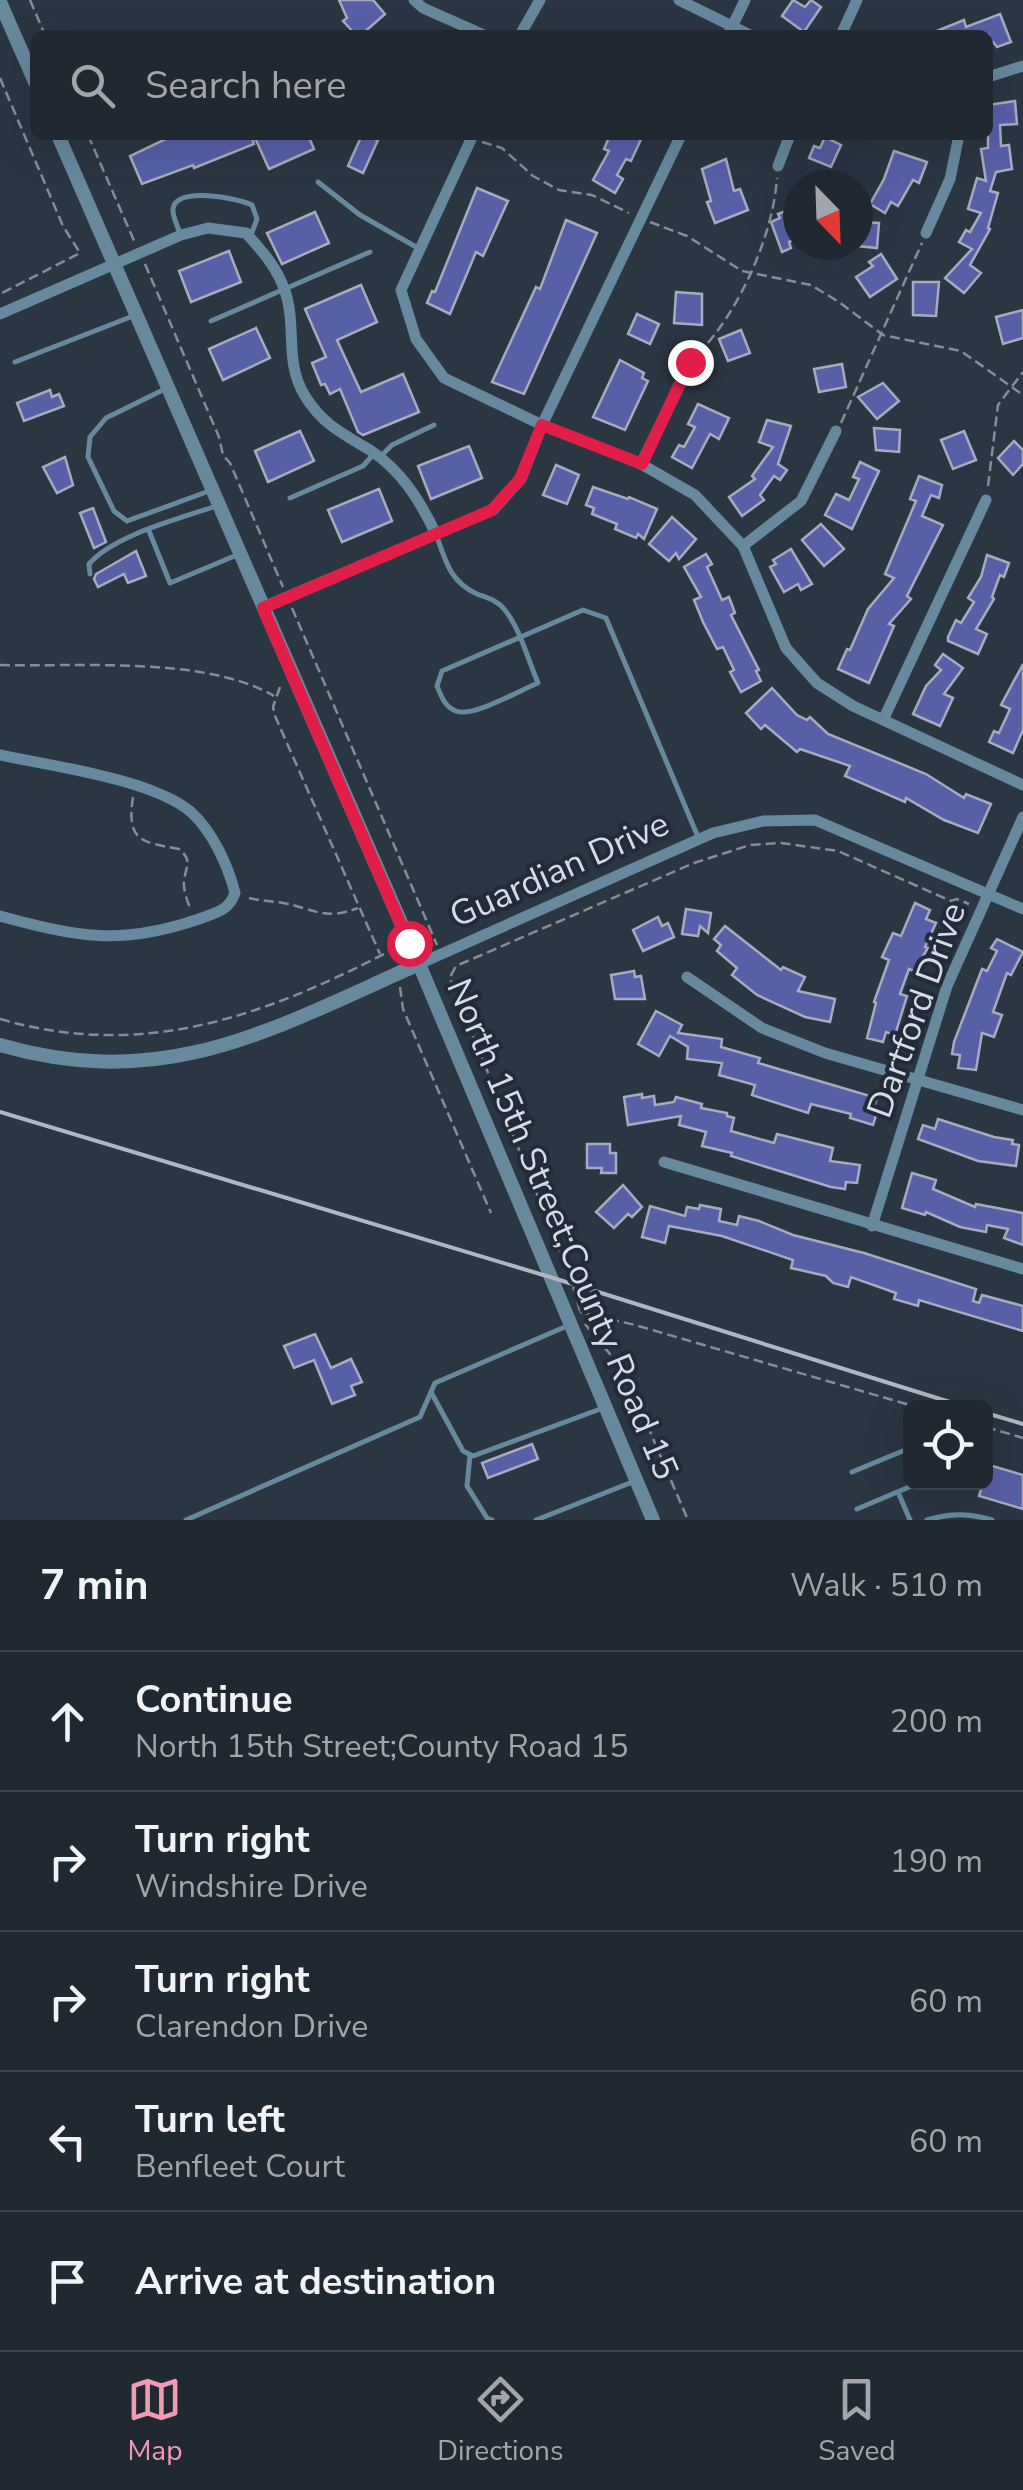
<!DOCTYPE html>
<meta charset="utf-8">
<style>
:root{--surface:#202832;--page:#28303a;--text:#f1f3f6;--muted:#a2a6ac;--line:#3d444d;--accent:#f19ab4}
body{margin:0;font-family:"Nunito Sans",sans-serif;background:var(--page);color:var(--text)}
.controls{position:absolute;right:30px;bottom:30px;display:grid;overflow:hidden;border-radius:15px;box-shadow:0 10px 40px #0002}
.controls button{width:90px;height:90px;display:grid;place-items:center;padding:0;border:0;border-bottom:2px solid var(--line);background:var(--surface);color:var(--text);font:50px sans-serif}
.compass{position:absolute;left:783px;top:170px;width:90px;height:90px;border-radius:50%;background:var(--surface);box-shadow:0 10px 40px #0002;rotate:157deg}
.stop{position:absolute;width:30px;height:30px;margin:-22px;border:8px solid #e11d48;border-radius:50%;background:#fff}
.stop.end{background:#e11d48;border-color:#fff;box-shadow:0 2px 10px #0008}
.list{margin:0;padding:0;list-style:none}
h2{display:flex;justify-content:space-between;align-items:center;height:130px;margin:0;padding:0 40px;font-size:42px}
h2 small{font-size:32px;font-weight:400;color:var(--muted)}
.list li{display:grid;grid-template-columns:65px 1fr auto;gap:30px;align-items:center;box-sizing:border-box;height:140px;padding:0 40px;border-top:2px solid var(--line)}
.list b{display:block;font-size:38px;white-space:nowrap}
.list p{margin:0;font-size:32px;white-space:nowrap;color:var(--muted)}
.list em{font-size:32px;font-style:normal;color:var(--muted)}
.icon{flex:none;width:55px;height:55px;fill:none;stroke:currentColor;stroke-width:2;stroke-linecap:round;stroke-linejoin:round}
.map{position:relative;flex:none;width:1023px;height:1520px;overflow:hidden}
.search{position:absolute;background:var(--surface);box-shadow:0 10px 40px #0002;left:30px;right:30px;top:30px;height:110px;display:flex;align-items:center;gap:25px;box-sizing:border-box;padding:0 35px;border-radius:15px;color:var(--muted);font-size:38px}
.sheet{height:830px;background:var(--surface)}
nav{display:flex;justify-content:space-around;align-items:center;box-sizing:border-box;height:140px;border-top:2px solid var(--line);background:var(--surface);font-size:28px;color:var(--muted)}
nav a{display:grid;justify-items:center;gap:5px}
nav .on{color:var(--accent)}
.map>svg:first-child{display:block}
.building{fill:#575fa7;stroke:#a7abbf;stroke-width:2.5}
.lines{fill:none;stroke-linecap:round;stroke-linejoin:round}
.path{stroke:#858d98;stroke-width:2.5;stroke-dasharray:10 5;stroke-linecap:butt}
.service{stroke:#66899e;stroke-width:5}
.minor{stroke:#66899e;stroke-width:11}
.tertiary{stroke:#66899e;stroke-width:14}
.rail{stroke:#afb6c0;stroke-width:4}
.route{stroke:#e11d48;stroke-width:12}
.labels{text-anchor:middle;stroke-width:8;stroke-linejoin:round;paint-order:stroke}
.street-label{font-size:35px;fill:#d6dce5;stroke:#222b39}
</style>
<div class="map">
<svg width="1023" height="1520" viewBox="0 0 1023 1520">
<rect width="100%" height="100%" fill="#2b3643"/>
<!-- building -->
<g class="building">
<polygon points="339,0 373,0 385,14 361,35 356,35 343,21 347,18"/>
<polygon points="793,0 805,7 811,0 821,7 804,32 782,16"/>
<polygon points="1000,14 1011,42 997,47 993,42 988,44 988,35 927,35 964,20 966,27"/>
<polygon points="1015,101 1017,124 1000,125 1001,146 1009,145 1012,169 996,172 990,191 998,193 988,228 990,229 970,265 981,273 964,293 945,278 972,249 959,242 966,230 970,232 981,213 968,209 977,178 986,181 981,149 988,148 988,105"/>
<polygon points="174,135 251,135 254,144 194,168 193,165 142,184 130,156"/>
<polygon points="263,135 308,135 314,149 269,169 255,138"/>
<polygon points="362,135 378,140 363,173 348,166"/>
<polygon points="610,135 643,135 631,161 626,159 617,175 623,179 615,193 593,180 609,151 604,149"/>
<polygon points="825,137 841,145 831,167 809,158 814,146 820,148"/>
<polygon points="894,151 927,162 919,183 913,180 898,206 891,202 885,213 870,204 884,179"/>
<polygon points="726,159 734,191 740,189 748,210 715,223 707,202 711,201 702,169"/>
<polygon points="477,188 508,201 483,256 476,252 450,314 427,303 432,291 435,292"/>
<polygon points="798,206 798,222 795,224 798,238 789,242 791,248 782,252 771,222 780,218 778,214"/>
<polygon points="315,212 329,243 282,264 267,233"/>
<polygon points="566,220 597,233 524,394 492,382 536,287 540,289"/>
<polygon points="858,222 879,223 877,248 858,246"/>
<polygon points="229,251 241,282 191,302 179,271"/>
<polygon points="881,254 897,279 870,297 856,277 873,266 869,262"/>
<polygon points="913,282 939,282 936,316 913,315"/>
<polygon points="361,285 377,322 337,340 361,392 403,374 419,412 363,435 358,432 340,389 330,394 325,384 321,385 312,363 326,357 305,309"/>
<polygon points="676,292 702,294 702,325 674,323"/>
<polygon points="1023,310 1023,338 1003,344 996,317"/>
<polygon points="637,314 659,324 650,344 628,334"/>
<polygon points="256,328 270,358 223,380 209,349"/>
<polygon points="741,330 750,353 728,361 719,339"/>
<polygon points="620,360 644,373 642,378 648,381 625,430 593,417"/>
<polygon points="842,364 846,387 819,392 814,369"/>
<polygon points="883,383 899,401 877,419 858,397"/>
<polygon points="50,390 52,397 59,394 64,406 24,421 17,403"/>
<polygon points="698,404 729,418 719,439 710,434 692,468 672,457 679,445 684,447 695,427 688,424"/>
<polygon points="767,420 791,426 778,464 787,470 780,480 774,476 760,495 764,500 742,516 729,497 755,479 752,476 773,447 759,442"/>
<polygon points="874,428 900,430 899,452 876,450"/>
<polygon points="300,431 314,461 268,482 255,451"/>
<polygon points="964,431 976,460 953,469 941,440"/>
<polygon points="1014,441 1023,450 1023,464 1013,475 998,458"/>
<polygon points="469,446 482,478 431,499 418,466"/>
<polygon points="65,457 73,485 57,493 43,467"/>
<polygon points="860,462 879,471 852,529 825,515 836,494 849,500 859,479 853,477"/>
<polygon points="556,465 579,475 567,504 543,495"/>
<polygon points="919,476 942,485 939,498 931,495 922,516 943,525 907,596 911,599 889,624 894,626 869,683 838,669 847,649 850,650 868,609 894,578 885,574 916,501 910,499"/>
<polygon points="593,487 628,499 629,497 657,509 644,539 638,534 636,538 615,529 617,524 592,514 594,508 586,505"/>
<polygon points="379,489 392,521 342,542 328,510"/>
<polygon points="93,508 106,542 94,548 80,513"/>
<polygon points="672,517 696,539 679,559 676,553 669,561 649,544"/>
<polygon points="821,524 844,549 824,566 802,540"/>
<polygon points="791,549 812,584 801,590 798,584 784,592 770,567 776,564 773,560"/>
<polygon points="136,551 146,576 128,583 124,574 98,587 94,579 96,574"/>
<polygon points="706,554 712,564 707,567 722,600 729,597 735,613 731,615 759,670 756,671 761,681 741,692 730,672 734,670 723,647 717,649 703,622 694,600 701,597 684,567"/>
<polygon points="987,555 1009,563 1004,577 1000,575 992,597 994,599 976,629 987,634 978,654 948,641 948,637 956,620 961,623 974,602 968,598 981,577"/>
<polygon points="943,654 963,668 944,694 953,698 940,726 913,714 926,686 941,670 935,665"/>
<polygon points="1023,664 1023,730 1013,753 989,742 994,731 999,733 1010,709 1001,705"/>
<polygon points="772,688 797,715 807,720 810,717 828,734 926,774 964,798 966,794 991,804 978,833 944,820 906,798 905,802 845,776 850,766 800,749 797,752 765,725 761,729 746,713"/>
<polygon points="915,903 930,910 926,919 936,923 925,947 928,948 914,971 909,969 900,994 907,996 895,1035 886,1032 883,1042 867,1038 876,1003 874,1002 889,960 882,957 893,933 901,936"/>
<polygon points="686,909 711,913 708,933 700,926 698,936 682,934"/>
<polygon points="658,917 662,926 668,923 674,937 643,951 633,930"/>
<polygon points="725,926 781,970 783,967 805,977 798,991 835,999 830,1022 805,1017 757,995 732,975 737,968 717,951 721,945 714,939"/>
<polygon points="997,939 1023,952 1011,975 1007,973 993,1012 1002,1015 994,1037 982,1033 976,1070 958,1068 960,1055 952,1054 954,1042 982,969 987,971 997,951 991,948"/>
<polygon points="634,971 635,977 641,976 645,999 615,999 611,975"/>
<polygon points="656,1011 682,1025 678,1033 722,1039 721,1047 760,1058 758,1063 877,1098 874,1107 878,1109 873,1125 850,1118 851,1114 811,1104 808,1113 752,1095 755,1085 719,1075 722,1063 687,1059 688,1047 670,1036 659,1056 638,1044"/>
<polygon points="642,1094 642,1098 654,1096 655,1105 674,1102 676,1097 702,1104 701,1108 727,1113 727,1116 734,1118 731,1131 774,1143 777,1134 833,1148 830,1161 860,1165 857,1183 846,1182 845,1189 831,1187 731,1156 732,1153 702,1146 706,1132 679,1125 681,1116 628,1125 624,1097"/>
<polygon points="938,1119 994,1137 1013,1140 1012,1144 1019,1145 1016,1166 978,1161 918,1139 923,1125 935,1129"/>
<polygon points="587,1144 610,1144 610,1153 616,1153 616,1173 601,1173 602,1168 587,1168"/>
<polygon points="912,1173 936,1180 933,1189 975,1207 976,1204 1023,1213 1023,1245 1004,1238 1008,1229 987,1225 986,1232 960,1227 926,1212 925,1215 902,1208"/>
<polygon points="623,1185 642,1207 632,1217 628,1214 614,1228 596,1212"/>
<polygon points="700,1205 721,1209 719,1221 737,1225 739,1216 759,1221 793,1235 864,1253 976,1289 973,1301 979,1303 982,1295 1023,1306 1023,1331 919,1300 918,1306 894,1299 896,1293 851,1277 848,1287 833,1283 826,1276 791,1268 793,1260 722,1236 669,1226 665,1243 642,1237 650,1206 685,1216 687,1207 699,1209"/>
<polygon points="315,1334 331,1368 351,1359 362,1382 351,1386 355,1395 332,1404 314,1360 294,1368 284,1346"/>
<polygon points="532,1444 538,1459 488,1478 482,1463"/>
<polygon points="989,1465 1023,1475 1023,1509 979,1496"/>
</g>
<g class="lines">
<!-- path -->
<g class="path">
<polyline points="30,0 45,35"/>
<polyline points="0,78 63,226 80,253 0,294"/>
<polyline points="88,135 135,243"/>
<polyline points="482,142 502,148 533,176 559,190 592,195 629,213"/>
<polyline points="650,222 687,236 742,271 811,285 839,302 883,335 961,351 1023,395"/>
<polyline points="145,264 219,437 223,455 230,463 283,587"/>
<path d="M 698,354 C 739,312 773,236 777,178"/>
<polyline points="841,423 922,243"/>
<polyline points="988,486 998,405 1023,372"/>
<polyline points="292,608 437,945"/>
<path d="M 0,665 C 79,667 206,656 274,696"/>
<polyline points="280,687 273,707 275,716 380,954"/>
<path d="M 133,797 C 126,842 142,842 179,849 C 193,861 186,865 184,881 C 183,890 187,900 190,908"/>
<path d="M 249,898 C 261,901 272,901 283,903 C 315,909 324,921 358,908"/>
<polyline points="400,987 403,1009 491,1213"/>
<path d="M 0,1019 C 142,1060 262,1017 388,952"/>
<polyline points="580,1311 570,1276 451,981 450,977 456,966 694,863 750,845 781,843 838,851 951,901 957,899 969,904"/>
<polyline points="580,1312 635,1325 920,1408"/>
<polyline points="585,1324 624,1371 688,1520"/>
<polyline points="986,1427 1023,1438"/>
</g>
<!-- service -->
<g class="service">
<polyline points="318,182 360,215 418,248"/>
<path d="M 180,234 C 178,227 172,215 173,209 C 176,186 238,198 252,205 L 257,219 L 251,235"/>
<polyline points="211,321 370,252"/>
<polyline points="15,362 133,316"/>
<polyline points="165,389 106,418 90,437 88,457 114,511 127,521 212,490"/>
<polyline points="381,456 392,445 434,425"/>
<polyline points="290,498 363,466 372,456"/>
<polyline points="149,531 170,583 237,555"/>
<path d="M 437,537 C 446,563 451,582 477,594 C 487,598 497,600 504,609 C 520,628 528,660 538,683 C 520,690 473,718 456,711 C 445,707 441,696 437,686 L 442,671 L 583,610 L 606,618 L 698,837"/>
<path d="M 90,574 L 89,564 C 114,535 179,519 216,506"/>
<polyline points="431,1392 463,1451 473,1456 603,1408"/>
<polyline points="470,1455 467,1486 487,1518 492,1520"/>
<polyline points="852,1472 910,1448"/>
<polyline points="898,1492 910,1520"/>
<polyline points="857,1509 921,1482"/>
<polyline points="186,1520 420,1417 435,1383 567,1326"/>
<polyline points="536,1520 635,1481"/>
<path d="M 927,1520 C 951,1513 968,1513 992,1520"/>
</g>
<!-- minor -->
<g class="minor">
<polyline points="414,0 423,8 484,35"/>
<polyline points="679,0 750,35"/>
<polyline points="520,35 540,0"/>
<polyline points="728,35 745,0"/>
<polyline points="841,35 857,0"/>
<polyline points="988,77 1023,66"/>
<polyline points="473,135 401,290 416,339 444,378 542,425 641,464 695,495 743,546 786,648 817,683 853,706 1023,785"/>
<polyline points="778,166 790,135"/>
<polyline points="926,233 950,179 959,135"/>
<path d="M 0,314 L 181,235 L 208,228 L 246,233 C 262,251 277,267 285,291 C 297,326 284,363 305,396 C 322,424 343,434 370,450 C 402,471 420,501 436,534"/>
<polyline points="641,464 691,362"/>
<polyline points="743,546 801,501 836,431"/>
<polyline points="263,607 493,510 521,479 542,425 681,135"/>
<polyline points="884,718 986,500"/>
<path d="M 0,755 C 51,766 152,779 191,812 C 212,831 228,865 235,893 C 229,911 215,913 199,919 C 120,946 78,937 0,916"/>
<polyline points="419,964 713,833 763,821 815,820 1023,909"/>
<polyline points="687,977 762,1028 825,1053 1023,1110"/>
<polyline points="664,1162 1023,1269"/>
<polyline points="872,1226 947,986 1023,817"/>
</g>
<!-- tertiary -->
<g class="tertiary">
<polyline points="0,2 35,82"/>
<polyline points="58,135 419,964 653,1520"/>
<path d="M 0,1045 C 166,1093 272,1029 419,964"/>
</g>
<!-- rail -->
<g class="rail">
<polyline points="0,1112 550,1277 969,1408"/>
<polyline points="986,1413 1023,1424"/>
</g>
</g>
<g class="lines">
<!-- route -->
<polyline class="route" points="409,943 263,608 492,510 520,479 542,425 642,464 690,362"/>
</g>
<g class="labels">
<!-- street labels -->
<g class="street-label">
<text transform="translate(559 869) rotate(-24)" y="12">Guardian Drive</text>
<text transform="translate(916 1010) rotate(-70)" y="12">Dartford Drive</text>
<text transform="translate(563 1229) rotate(67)" y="12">North 15th Street;County Road 15</text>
</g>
</g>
</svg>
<div class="controls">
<button><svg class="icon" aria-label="locate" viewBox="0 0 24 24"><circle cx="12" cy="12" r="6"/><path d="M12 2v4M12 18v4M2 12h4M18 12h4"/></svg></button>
</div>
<svg class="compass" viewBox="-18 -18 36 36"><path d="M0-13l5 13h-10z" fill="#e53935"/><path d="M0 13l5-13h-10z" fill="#a2a6ac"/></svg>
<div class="stop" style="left:409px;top:943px"></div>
<div class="stop end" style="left:690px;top:362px"></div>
<div class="search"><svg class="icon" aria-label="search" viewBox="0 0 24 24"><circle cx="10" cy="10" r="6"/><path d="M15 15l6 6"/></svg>Search here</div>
</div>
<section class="sheet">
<h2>7 min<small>Walk · 510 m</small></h2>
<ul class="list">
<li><svg class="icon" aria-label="ahead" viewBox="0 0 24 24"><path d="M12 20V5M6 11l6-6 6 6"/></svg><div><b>Continue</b><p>North 15th Street;County Road 15</p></div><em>200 m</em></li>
<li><svg class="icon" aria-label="right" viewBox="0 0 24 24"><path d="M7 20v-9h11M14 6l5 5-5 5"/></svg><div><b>Turn right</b><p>Windshire Drive</p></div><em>190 m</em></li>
<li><svg class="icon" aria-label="right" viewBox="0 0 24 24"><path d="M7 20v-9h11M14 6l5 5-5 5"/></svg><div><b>Turn right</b><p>Clarendon Drive</p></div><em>60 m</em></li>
<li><svg class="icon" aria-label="left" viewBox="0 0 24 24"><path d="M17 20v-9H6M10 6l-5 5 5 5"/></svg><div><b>Turn left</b><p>Benfleet Court</p></div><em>60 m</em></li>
<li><svg class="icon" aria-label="arrive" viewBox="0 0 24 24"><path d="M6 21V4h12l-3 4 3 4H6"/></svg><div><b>Arrive at destination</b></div></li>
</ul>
</section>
<nav>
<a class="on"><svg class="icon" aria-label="map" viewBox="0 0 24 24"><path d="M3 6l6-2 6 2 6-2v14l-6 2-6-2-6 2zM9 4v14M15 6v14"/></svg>Map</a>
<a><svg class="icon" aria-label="directions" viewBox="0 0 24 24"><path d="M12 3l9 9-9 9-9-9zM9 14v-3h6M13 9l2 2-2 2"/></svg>Directions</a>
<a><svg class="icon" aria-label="saved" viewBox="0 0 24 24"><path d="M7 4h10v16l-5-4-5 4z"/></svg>Saved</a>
</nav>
